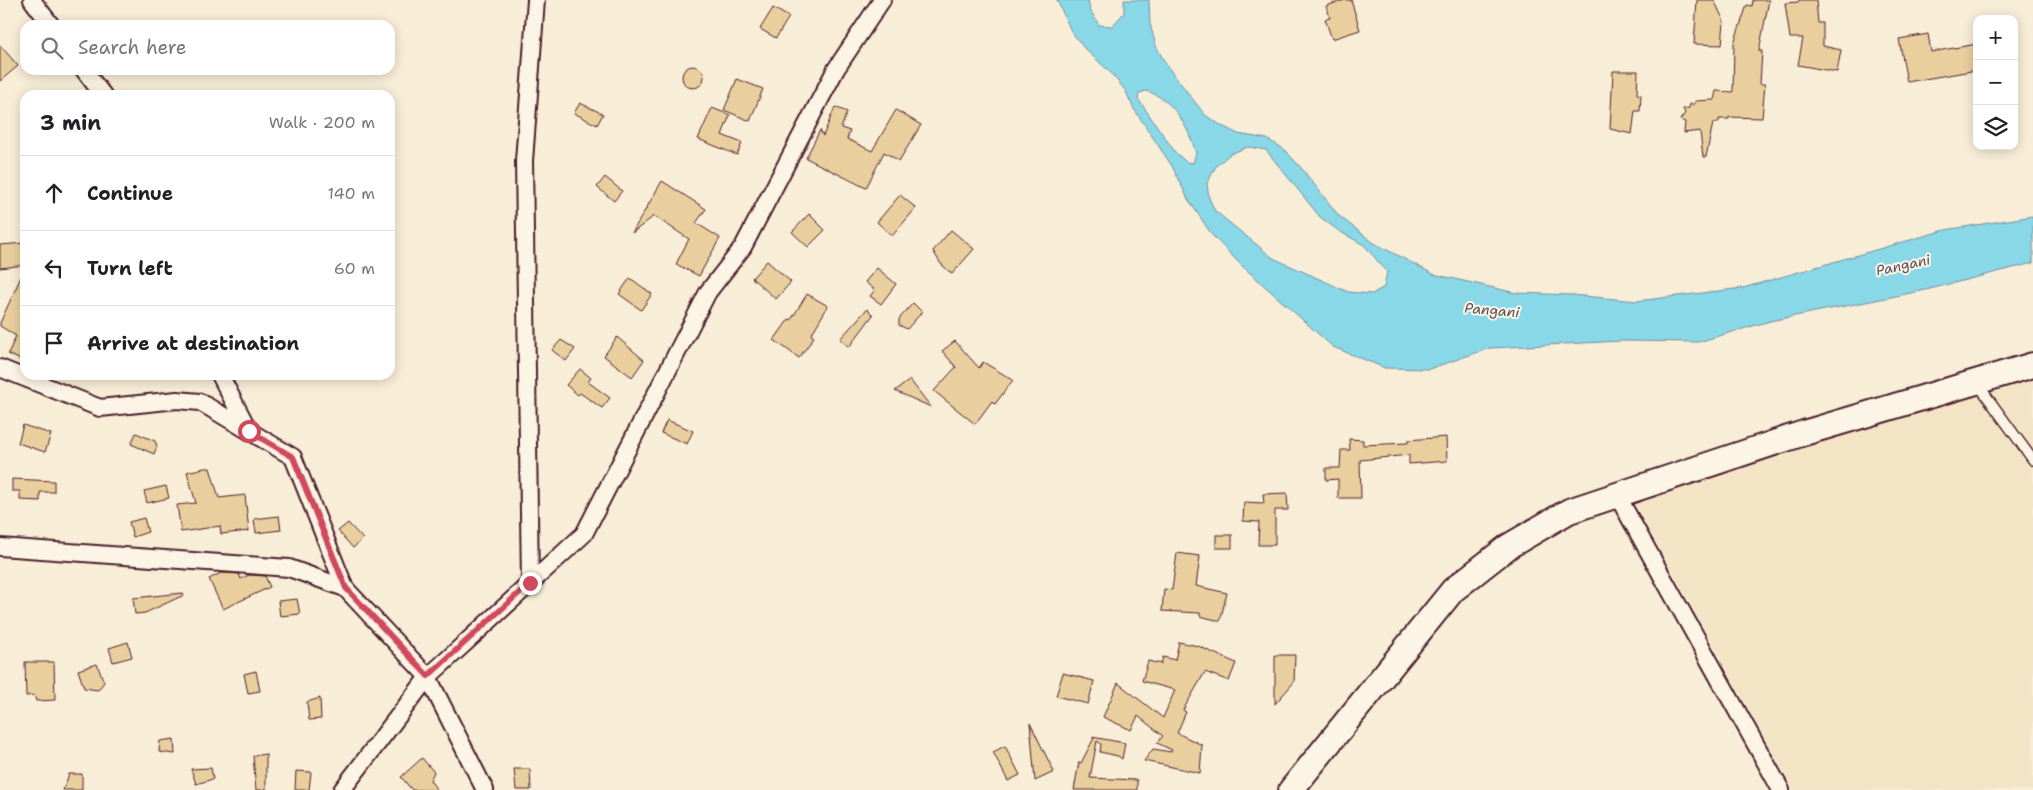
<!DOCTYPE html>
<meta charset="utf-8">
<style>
:root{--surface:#fff;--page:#f2f2f2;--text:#202124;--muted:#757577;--line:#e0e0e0}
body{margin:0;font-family:"Shantell Sans",sans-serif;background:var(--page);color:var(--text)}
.controls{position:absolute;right:15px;top:15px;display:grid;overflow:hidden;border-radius:10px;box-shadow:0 2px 12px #0003}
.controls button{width:45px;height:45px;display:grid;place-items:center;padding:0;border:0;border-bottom:1px solid var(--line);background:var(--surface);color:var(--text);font:25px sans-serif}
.stop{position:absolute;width:15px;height:15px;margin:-11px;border:4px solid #d1495b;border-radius:50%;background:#fff}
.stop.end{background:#d1495b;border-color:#fff;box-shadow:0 1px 5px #0008}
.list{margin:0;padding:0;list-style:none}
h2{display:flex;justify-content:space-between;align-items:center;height:65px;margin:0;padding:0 20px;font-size:21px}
h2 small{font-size:16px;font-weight:400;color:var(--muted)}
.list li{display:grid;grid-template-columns:32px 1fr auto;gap:15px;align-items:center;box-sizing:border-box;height:75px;padding:0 20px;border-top:1px solid var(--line)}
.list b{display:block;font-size:19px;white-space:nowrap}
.list em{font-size:16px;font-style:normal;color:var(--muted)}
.icon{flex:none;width:28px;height:28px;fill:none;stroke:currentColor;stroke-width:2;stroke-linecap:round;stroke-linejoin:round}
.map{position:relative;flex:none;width:2033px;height:790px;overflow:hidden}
.search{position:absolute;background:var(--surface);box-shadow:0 2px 12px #0003;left:20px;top:20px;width:375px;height:55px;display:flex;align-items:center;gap:12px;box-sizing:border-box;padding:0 18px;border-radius:15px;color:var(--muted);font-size:19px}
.panel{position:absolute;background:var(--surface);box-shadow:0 2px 12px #0003;left:20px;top:90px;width:375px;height:290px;border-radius:15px}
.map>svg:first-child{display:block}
.built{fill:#f4e4c6}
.water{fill:#89d8e8;stroke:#708e9c;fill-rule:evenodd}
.building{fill:#e9cf9e;stroke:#4a1f2b}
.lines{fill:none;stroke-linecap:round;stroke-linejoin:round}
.lane-casing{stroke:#4a1f2b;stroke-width:12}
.street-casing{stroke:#4a1f2b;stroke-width:20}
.secondary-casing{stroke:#4a1f2b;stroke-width:28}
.lane{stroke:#fcf5e5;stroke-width:9}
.street{stroke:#fcf5e5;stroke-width:16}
.secondary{stroke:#fcf5e5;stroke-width:24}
.route{stroke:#d1495b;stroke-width:6}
.labels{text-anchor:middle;stroke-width:4;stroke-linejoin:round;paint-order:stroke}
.water-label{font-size:14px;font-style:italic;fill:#5a4d5a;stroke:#fcf5e5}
</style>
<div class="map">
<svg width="2033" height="790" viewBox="0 0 2033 790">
<rect width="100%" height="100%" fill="#f8edd7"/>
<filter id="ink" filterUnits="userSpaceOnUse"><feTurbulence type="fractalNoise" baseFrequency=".02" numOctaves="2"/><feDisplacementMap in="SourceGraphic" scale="10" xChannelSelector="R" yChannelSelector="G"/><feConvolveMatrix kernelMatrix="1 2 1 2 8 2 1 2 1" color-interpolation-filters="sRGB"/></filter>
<g filter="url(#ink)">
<!-- built -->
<polygon class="built" points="2033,377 2033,790 1794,790 1634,502 1808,444"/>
<!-- water -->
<path class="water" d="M 1057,0 L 1088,0 L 1090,10 L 1099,25 L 1112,26 L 1124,13 L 1124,0 L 1149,0 L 1150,24 L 1156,46 L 1167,66 L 1205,115 L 1222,126 L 1238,134 L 1267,139 L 1284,149 L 1302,169 L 1339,216 L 1374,243 L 1433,274 L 1516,293 L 1572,295 L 1637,301 L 1743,288 L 1945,230 L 2033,216 L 2033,263 L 1926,290 L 1770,321 L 1698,342 L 1620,341 L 1490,348 L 1429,369 L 1385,368 L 1333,347 L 1240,264 L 1212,235 L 1188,199 L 1172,166 L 1134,109 L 1125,90 L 1109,71 L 1084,48 L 1071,31 ZM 1146,91 C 1174,99 1188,127 1196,153 L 1193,163 L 1186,162 L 1175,152 L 1138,99 L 1139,93 ZM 1248,147 L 1266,150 L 1320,217 L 1339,231 L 1364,245 L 1387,272 L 1384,287 L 1372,294 L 1348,292 L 1273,258 L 1215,211 L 1209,198 L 1207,184 L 1216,166 L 1230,154 Z"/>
<!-- building -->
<g class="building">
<polygon points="1345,0 1351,0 1360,30 1332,39 1325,19 1330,18 1326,6"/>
<polygon points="1697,0 1714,0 1724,21 1722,45 1694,44"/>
<polygon points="1753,0 1769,0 1759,51 1762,51 1760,84 1765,84 1762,118 1729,117 1729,119 1719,119 1719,122 1713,123 1706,157 1703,157 1700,131 1684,133 1685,122 1680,120 1685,113 1683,109 1689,108 1690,104 1695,104 1695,101 1714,100 1716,91 1733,92 1734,43 1747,5 1752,6"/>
<polygon points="1799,0 1816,0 1818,23 1823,23 1823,46 1841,50 1837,72 1798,65 1803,38 1790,38 1785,3 1798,2"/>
<polygon points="773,8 789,17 776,38 760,29"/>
<polygon points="1928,34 1931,52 1977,44 1977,70 1907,82 1899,39"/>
<polygon points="0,45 18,66 0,81"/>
<circle cx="693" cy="77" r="11"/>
<polygon points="1613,71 1638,71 1637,94 1641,95 1640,111 1635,111 1632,134 1610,129"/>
<polygon points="737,79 763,89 750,121 724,110"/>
<polygon points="580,103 603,114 597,125 574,113"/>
<polygon points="835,107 847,112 841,128 850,131 847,139 872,151 896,110 921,125 899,161 884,152 866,188 806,158 820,130 823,136"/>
<polygon points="712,108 730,115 722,135 742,143 737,155 698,139"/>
<polygon points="605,177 622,191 614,201 597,187"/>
<polygon points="662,181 706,209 696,223 720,238 699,276 676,264 689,239 654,216 632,233"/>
<polygon points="900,195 916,208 892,236 877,222"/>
<polygon points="809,214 825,230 808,247 792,232"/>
<polygon points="951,230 974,249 952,274 941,264 933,251"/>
<polygon points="25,243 25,265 0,268 0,245"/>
<polygon points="767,261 791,282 776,299 752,278"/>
<polygon points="25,268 25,362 8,354 16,336 0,326 0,323"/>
<polygon points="877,268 896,284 881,304 870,296 875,290 865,282"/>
<polygon points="630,278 652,294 641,310 619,294"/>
<polygon points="807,294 828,306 811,335 814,337 799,358 774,340 789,319 791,320"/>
<polygon points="913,303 922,312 907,329 899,325 899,319"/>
<polygon points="867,309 873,315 849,347 840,339"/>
<polygon points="617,337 644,360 632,377 604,356"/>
<polygon points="561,340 575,349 566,361 552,350"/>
<polygon points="955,341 979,368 983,362 1013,380 995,404 992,401 975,424 934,391 956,367 942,351"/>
<polygon points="580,369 591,378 588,382 610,398 602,408 580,393 578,395 566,385"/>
<polygon points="910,380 931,407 895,391"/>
<polygon points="667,420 693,431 687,444 661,433"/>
<polygon points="23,425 51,434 45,452 18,443"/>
<polygon points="136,433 155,441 157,446 154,454 131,444"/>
<polygon points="1446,437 1447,461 1409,464 1409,455 1360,460 1361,498 1338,498 1338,479 1326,480 1326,468 1340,468 1341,450 1350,450 1349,439 1363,440 1363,445 1408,443 1408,440"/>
<polygon points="204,468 210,468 219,498 245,495 249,531 221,534 220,526 181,532 177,505 196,503 187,472"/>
<polygon points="12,479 54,481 54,492 40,492 40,501 20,500 20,491 12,491"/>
<polygon points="166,486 169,498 147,503 144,491"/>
<polygon points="1287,493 1288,510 1275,510 1275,545 1258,545 1259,522 1243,521 1244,502 1264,503 1263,494"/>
<polygon points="279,516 281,530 256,533 254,519"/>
<polygon points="144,518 148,532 133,537 129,522"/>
<polygon points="348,523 363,539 353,548 338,531"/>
<rect x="1216" y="535" width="16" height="13"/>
<polygon points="1177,553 1200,556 1196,586 1227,593 1220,621 1200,616 1200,613 1162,611 1164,589 1172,590"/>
<polygon points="221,573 239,574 241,579 249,575 265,576 270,587 223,609 209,579"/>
<polygon points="183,593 184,595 145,613 135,614 133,598"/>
<polygon points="297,599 300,614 280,616 278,601"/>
<polygon points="128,642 132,657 113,662 109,648"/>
<polygon points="1179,642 1198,646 1236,663 1229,681 1205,672 1183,710 1186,712 1177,733 1202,745 1200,773 1144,761 1153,749 1171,752 1172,750 1157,743 1163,736 1138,716 1131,730 1103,717 1118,683 1163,718 1175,690 1142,681 1148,661 1161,664 1163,657 1175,660"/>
<polygon points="1275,655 1295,655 1294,682 1275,704"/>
<polygon points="25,662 54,662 55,700 36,701 34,695 26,696"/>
<polygon points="97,664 104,682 98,690 84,688 78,670"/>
<polygon points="256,671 260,691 248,693 244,674"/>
<polygon points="1063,673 1094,681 1088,704 1056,696"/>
<polygon points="320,698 321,719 309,720 307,702"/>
<polygon points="1030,723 1054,772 1035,781"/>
<polygon points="1092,737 1125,743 1122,759 1118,756 1100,752 1101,744 1097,741 1090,778 1137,780 1137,790 1074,790 1079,762 1081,763 1094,738"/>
<polygon points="174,739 175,754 159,752 160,741"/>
<polygon points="1005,746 1020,775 1008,781 993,752"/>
<polygon points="266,754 266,790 256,790 253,756"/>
<polygon points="422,758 434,772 430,780 437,790 412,790 401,777"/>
<polygon points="211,768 213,779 196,784 191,769"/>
<polygon points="514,769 530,769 531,790 516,790"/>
<polygon points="296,771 311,772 309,790 295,790"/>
<polygon points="69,774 82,774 82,790 63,790"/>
</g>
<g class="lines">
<!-- lane casing -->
<g class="lane-casing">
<polyline id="lane" points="1977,383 2033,460"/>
</g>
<!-- street casing -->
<g class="street-casing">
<g id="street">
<polyline points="32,0 51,25"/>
<polyline points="84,70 103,95"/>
<polyline points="0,368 100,408 177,400 200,402 293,457 345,588"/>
<polyline points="220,375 249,431"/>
<polyline points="1617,495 1781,790"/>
<polyline points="0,547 289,568 345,588 428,677 485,790"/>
<polyline points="530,583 524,161 536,0"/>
<polyline points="342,790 428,677 584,534 708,292 743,247 836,69 882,0"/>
</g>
</g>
<!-- secondary casing -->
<g class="secondary-casing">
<polyline id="secondary" points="1291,790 1453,590 1509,546 1569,511 1804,433 2033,365"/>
</g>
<!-- lane -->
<use href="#lane" class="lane"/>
<!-- street -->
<use href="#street" class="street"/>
<!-- secondary -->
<use href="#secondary" class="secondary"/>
</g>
</g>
<g class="lines" filter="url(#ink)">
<!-- route -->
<polyline class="route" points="249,431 293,457 346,588 428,676 530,583"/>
</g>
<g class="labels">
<!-- water labels -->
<g class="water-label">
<text transform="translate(1903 265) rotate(-12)" y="5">Pangani</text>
<text transform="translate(1492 310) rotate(5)" y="5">Pangani</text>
</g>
</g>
</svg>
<div class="controls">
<button>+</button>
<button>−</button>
<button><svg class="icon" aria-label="layers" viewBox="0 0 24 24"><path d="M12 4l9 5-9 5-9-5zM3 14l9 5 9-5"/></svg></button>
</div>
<div class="stop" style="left:249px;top:431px"></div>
<div class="stop end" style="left:530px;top:583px"></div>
<div class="search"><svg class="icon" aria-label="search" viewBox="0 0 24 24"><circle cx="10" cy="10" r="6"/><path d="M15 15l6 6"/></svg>Search here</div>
<section class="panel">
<h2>3 min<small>Walk · 200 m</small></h2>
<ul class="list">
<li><svg class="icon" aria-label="ahead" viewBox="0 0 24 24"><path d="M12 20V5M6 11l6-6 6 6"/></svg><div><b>Continue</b></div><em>140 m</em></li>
<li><svg class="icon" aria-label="left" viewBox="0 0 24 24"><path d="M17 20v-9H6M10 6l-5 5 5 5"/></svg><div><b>Turn left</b></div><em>60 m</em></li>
<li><svg class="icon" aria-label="arrive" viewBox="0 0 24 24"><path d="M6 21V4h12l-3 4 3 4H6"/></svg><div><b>Arrive at destination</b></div></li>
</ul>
</section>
</div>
